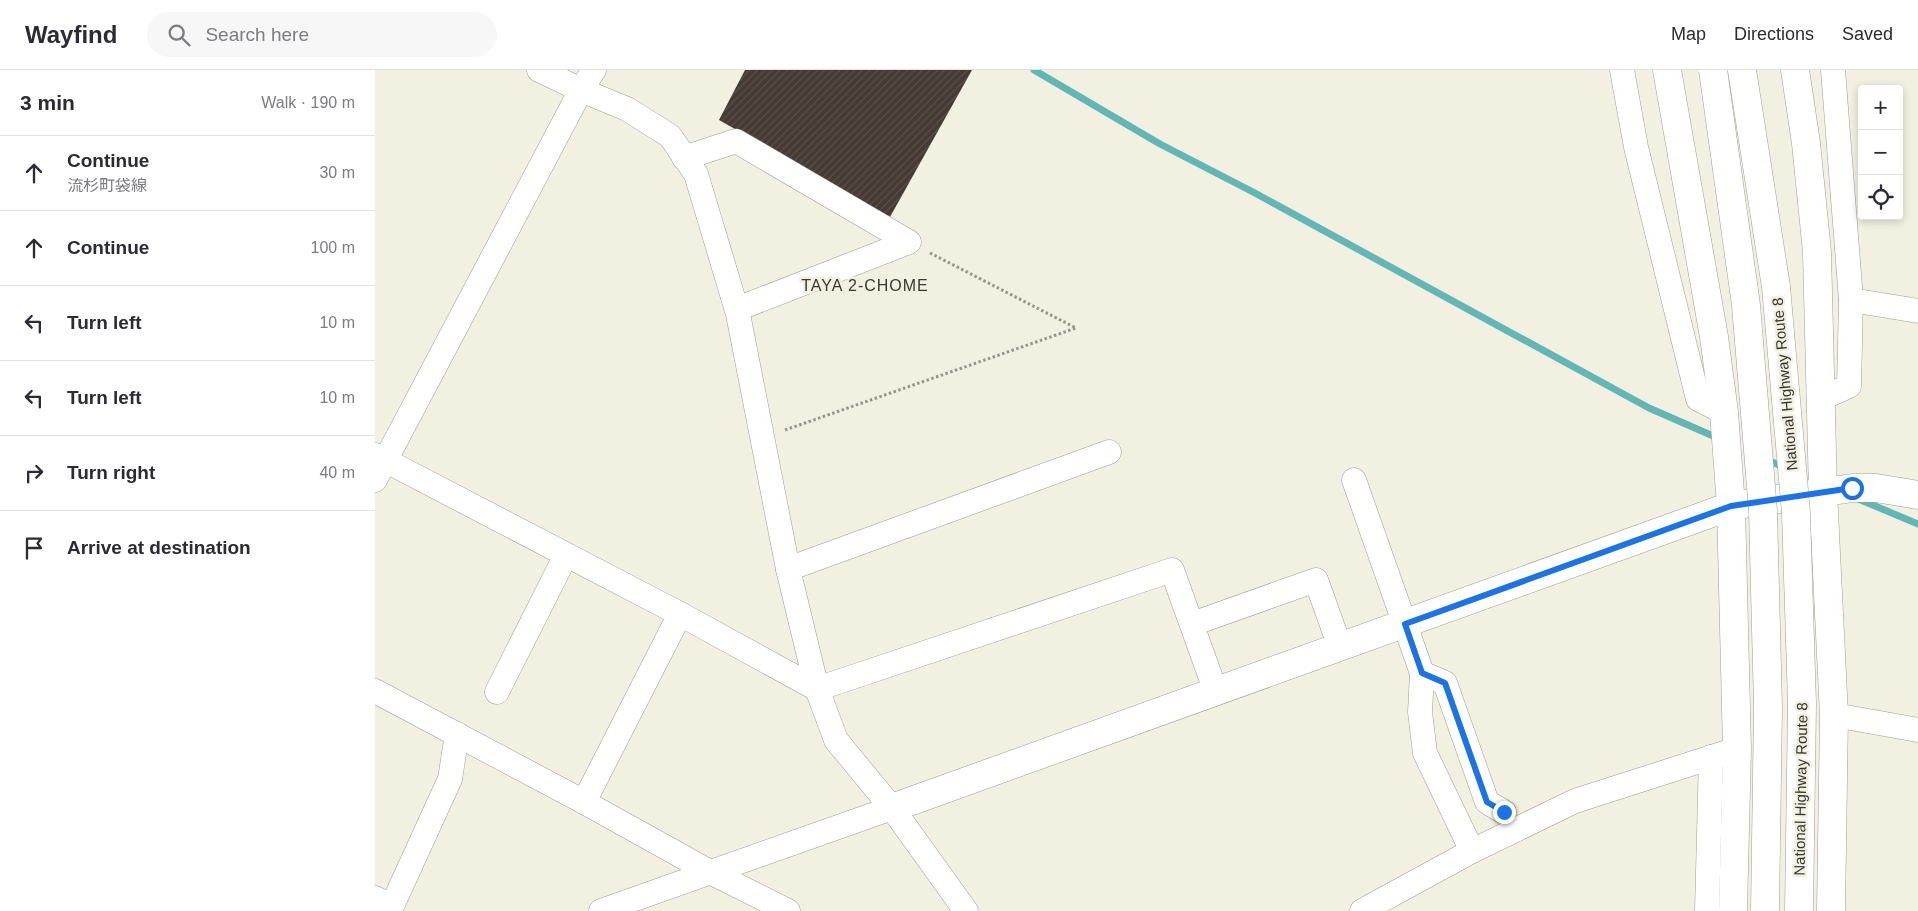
<!DOCTYPE html>
<meta charset="utf-8">
<style>
:root{--surface:#fff;--page:#f7f7f7;--text:#2b2b33;--muted:#7c7c81;--line:#e1e1e2}
body{margin:0;font-family:Arial,"Noto Sans JP",sans-serif;background:var(--page);color:var(--text)}
.controls{position:absolute;right:15px;top:15px;display:grid;overflow:hidden;border-radius:5px;box-shadow:0 2px 8px #0003}
.controls button{width:45px;height:45px;display:grid;place-items:center;padding:0;border:0;border-bottom:1px solid var(--line);background:var(--surface);color:var(--text);font:25px sans-serif}
.stop{position:absolute;width:15px;height:15px;margin:-11px;border:4px solid #1a73e8;border-radius:50%;background:#fff}
.stop.end{background:#1a73e8;border-color:#fff;box-shadow:0 1px 5px #0008}
.list{margin:0;padding:0;list-style:none}
h2{display:flex;justify-content:space-between;align-items:center;height:65px;margin:0;padding:0 20px;font-size:21px}
h2 small{font-size:16px;font-weight:400;color:var(--muted)}
.list li{display:grid;grid-template-columns:32px 1fr auto;gap:15px;align-items:center;box-sizing:border-box;height:75px;padding:0 20px;border-top:1px solid var(--line)}
.list b{display:block;font-size:19px;white-space:nowrap}
.list p{margin:0;font-size:16px;white-space:nowrap;color:var(--muted)}
.list em{font-size:16px;font-style:normal;color:var(--muted)}
.icon{flex:none;width:28px;height:28px;fill:none;stroke:currentColor;stroke-width:2;stroke-linecap:round;stroke-linejoin:round}
.map{position:relative;flex:none;width:1543px;height:841px;overflow:hidden}
header{display:flex;align-items:center;gap:30px;box-sizing:border-box;height:70px;padding:0 25px;background:var(--surface);border-bottom:1px solid var(--line)}
header strong{font-size:24px}
nav{display:flex;gap:28px;margin-inline-start:auto;font-size:18px}
.search{width:350px;height:45px;background:var(--page);display:flex;align-items:center;gap:12px;box-sizing:border-box;padding:0 18px;border-radius:28px;color:var(--muted);font-size:19px}
main{display:flex}
aside{flex:1;background:var(--surface)}
.map>svg:first-child{display:block}
.lines{fill:none;stroke-linecap:round;stroke-linejoin:round}
.stream{stroke:#61b7b5;stroke-width:7}
.building{fill:url(#building-hatch)}
.street-casing{stroke:#a09e90;stroke-width:25}
.secondary-casing{stroke:#a09e90;stroke-width:29}
.highway-casing{stroke:#a09e90;stroke-width:29}
.path{stroke:#97958b;stroke-width:3;stroke-dasharray:2.5 2.5;stroke-linecap:butt}
.street{stroke:#fff;stroke-width:24}
.secondary{stroke:#fff;stroke-width:28}
.highway{stroke:#fff;stroke-width:28}
.highway-bridge-casing{stroke:#a09e90;stroke-width:29;stroke-linecap:butt}
.highway-bridge{stroke:#fff;stroke-width:28}
.route{stroke:#1a73e8;stroke-width:6}
.labels{text-anchor:middle;stroke-width:5;stroke-linejoin:round;paint-order:stroke}
.street-label{font-size:15px;fill:#34332d;stroke:#f2f0e1}
.neighbourhood-label{font-size:16px;letter-spacing:1px;fill:#3a382d;stroke:#f2f0e1}
</style>
<header>
<strong>Wayfind</strong>
<div class="search"><svg class="icon" aria-label="search" viewBox="0 0 24 24"><circle cx="10" cy="10" r="6"/><path d="M15 15l6 6"/></svg>Search here</div>
<nav><a>Map</a><a>Directions</a><a>Saved</a></nav>
</header>
<main>
<aside>
<h2>3 min<small>Walk · 190 m</small></h2>
<ul class="list">
<li><svg class="icon" aria-label="ahead" viewBox="0 0 24 24"><path d="M12 20V5M6 11l6-6 6 6"/></svg><div><b>Continue</b><p>流杉町袋線</p></div><em>30 m</em></li>
<li><svg class="icon" aria-label="ahead" viewBox="0 0 24 24"><path d="M12 20V5M6 11l6-6 6 6"/></svg><div><b>Continue</b></div><em>100 m</em></li>
<li><svg class="icon" aria-label="left" viewBox="0 0 24 24"><path d="M17 20v-9H6M10 6l-5 5 5 5"/></svg><div><b>Turn left</b></div><em>10 m</em></li>
<li><svg class="icon" aria-label="left" viewBox="0 0 24 24"><path d="M17 20v-9H6M10 6l-5 5 5 5"/></svg><div><b>Turn left</b></div><em>10 m</em></li>
<li><svg class="icon" aria-label="right" viewBox="0 0 24 24"><path d="M7 20v-9h11M14 6l5 5-5 5"/></svg><div><b>Turn right</b></div><em>40 m</em></li>
<li><svg class="icon" aria-label="arrive" viewBox="0 0 24 24"><path d="M6 21V4h12l-3 4 3 4H6"/></svg><div><b>Arrive at destination</b></div></li>
</ul>
</aside>
<div class="map">
<svg width="1543" height="841" viewBox="0 0 1543 841">
<defs>
<pattern id="building-hatch" width="6" height="6" patternUnits="userSpaceOnUse" patternTransform="scale(1.25)"><rect width="6" height="6" fill="#463b34"/><path d="M-1 1l2-2M0 6l6-6M5 7l2-2" fill="none" stroke="#594f49"/></pattern>
</defs>
<rect width="100%" height="100%" fill="#f2f0e1"/>
<g class="lines">
<!-- stream -->
<g class="stream">
<polyline points="659,0 785,74 878,122 1274,338 1345,369"/>
<polyline points="1389,389 1412,398"/>
<polyline points="1481,428 1543,454"/>
</g>
</g>
<!-- building -->
<polygon class="building" points="370,0 597,0 515,147 344,50"/>
<g class="lines">
<!-- street casing -->
<g class="street-casing">
<g id="street">
<polyline points="164,0 206,20 252,39 295,66 321,104 363,244 413,499 442,619 461,670 517,738 591,841"/>
<polyline points="1247,0 1261,77 1323,329 1349,342"/>
<polyline points="309,88 361,71 534,172 362,239"/>
<polyline points="1476,230 1543,241"/>
<polyline points="1447,328 1474,316 1476,230 1458,0"/>
<polyline points="0,385 305,544 442,619 797,500 841,622"/>
<polyline points="0,410 206,20 219,0"/>
<polyline points="979,410 1047,603 1045,642 1050,683 1097,781"/>
<polyline points="413,499 734,382"/>
<polyline points="817,554 941,510 965,577"/>
<polyline points="1047,603 1070,613 1112,732 1129,742"/>
<polyline points="0,621 209,732 335,802 413,841"/>
<polyline points="122,622 191,485"/>
<polyline points="1459,645 1543,660"/>
<polyline points="209,732 305,544"/>
<polyline points="0,828 17,836 75,709 82,664"/>
<polyline points="226,841 517,738"/>
<polyline points="987,841 1097,781 1200,731 1362,679"/>
<polyline points="1332,841 1336,687"/>
</g>
</g>
<!-- secondary casing -->
<g class="secondary-casing">
<polyline id="secondary" points="517,738 1356,436 1477,418 1501,418 1543,425"/>
</g>
<!-- highway casing -->
<g class="highway-casing">
<g id="highway">
<polyline points="1292,0 1339,267 1349,342 1356,436 1362,679 1358,841"/>
<polyline points="1420,0 1431,73 1442,182 1448,422 1459,645 1456,841"/>
</g>
</g>
<!-- path -->
<polyline class="path" points="410,360 701,258 555,183"/>
<!-- street -->
<use href="#street" class="street"/>
<!-- secondary -->
<use href="#secondary" class="secondary"/>
<!-- highway -->
<use href="#highway" class="highway"/>
<!-- highway-bridge casing -->
<g class="highway-bridge-casing">
<g id="highway-bridge">
<polyline points="1338,0 1371,235 1388,441 1393,637 1390,841"/>
<polyline points="1367,0 1401,217 1421,443 1427,634 1424,841"/>
</g>
</g>
<!-- highway-bridge -->
<use href="#highway-bridge" class="highway-bridge"/>
</g>
<g class="lines">
<!-- route -->
<polyline class="route" points="1129,742 1112,732 1070,613 1047,603 1030,554 1356,436 1477,418"/>
</g>
<g class="labels">
<!-- street labels -->
<g class="street-label">
<text transform="translate(1410 314) rotate(-95)" y="5">National Highway Route 8</text>
<text transform="translate(1426 719) rotate(-89)" y="5">National Highway Route 8</text>
</g>
<!-- neighbourhood labels -->
<g class="neighbourhood-label">
<text x="490" y="221">TAYA 2-CHOME</text>
</g>
</g>
</svg>
<div class="controls">
<button>+</button>
<button>−</button>
<button><svg class="icon" aria-label="locate" viewBox="0 0 24 24"><circle cx="12" cy="12" r="6"/><path d="M12 2v4M12 18v4M2 12h4M18 12h4"/></svg></button>
</div>
<div class="stop" style="left:1477px;top:418px"></div>
<div class="stop end" style="left:1129px;top:742px"></div>
</div>
</main>
